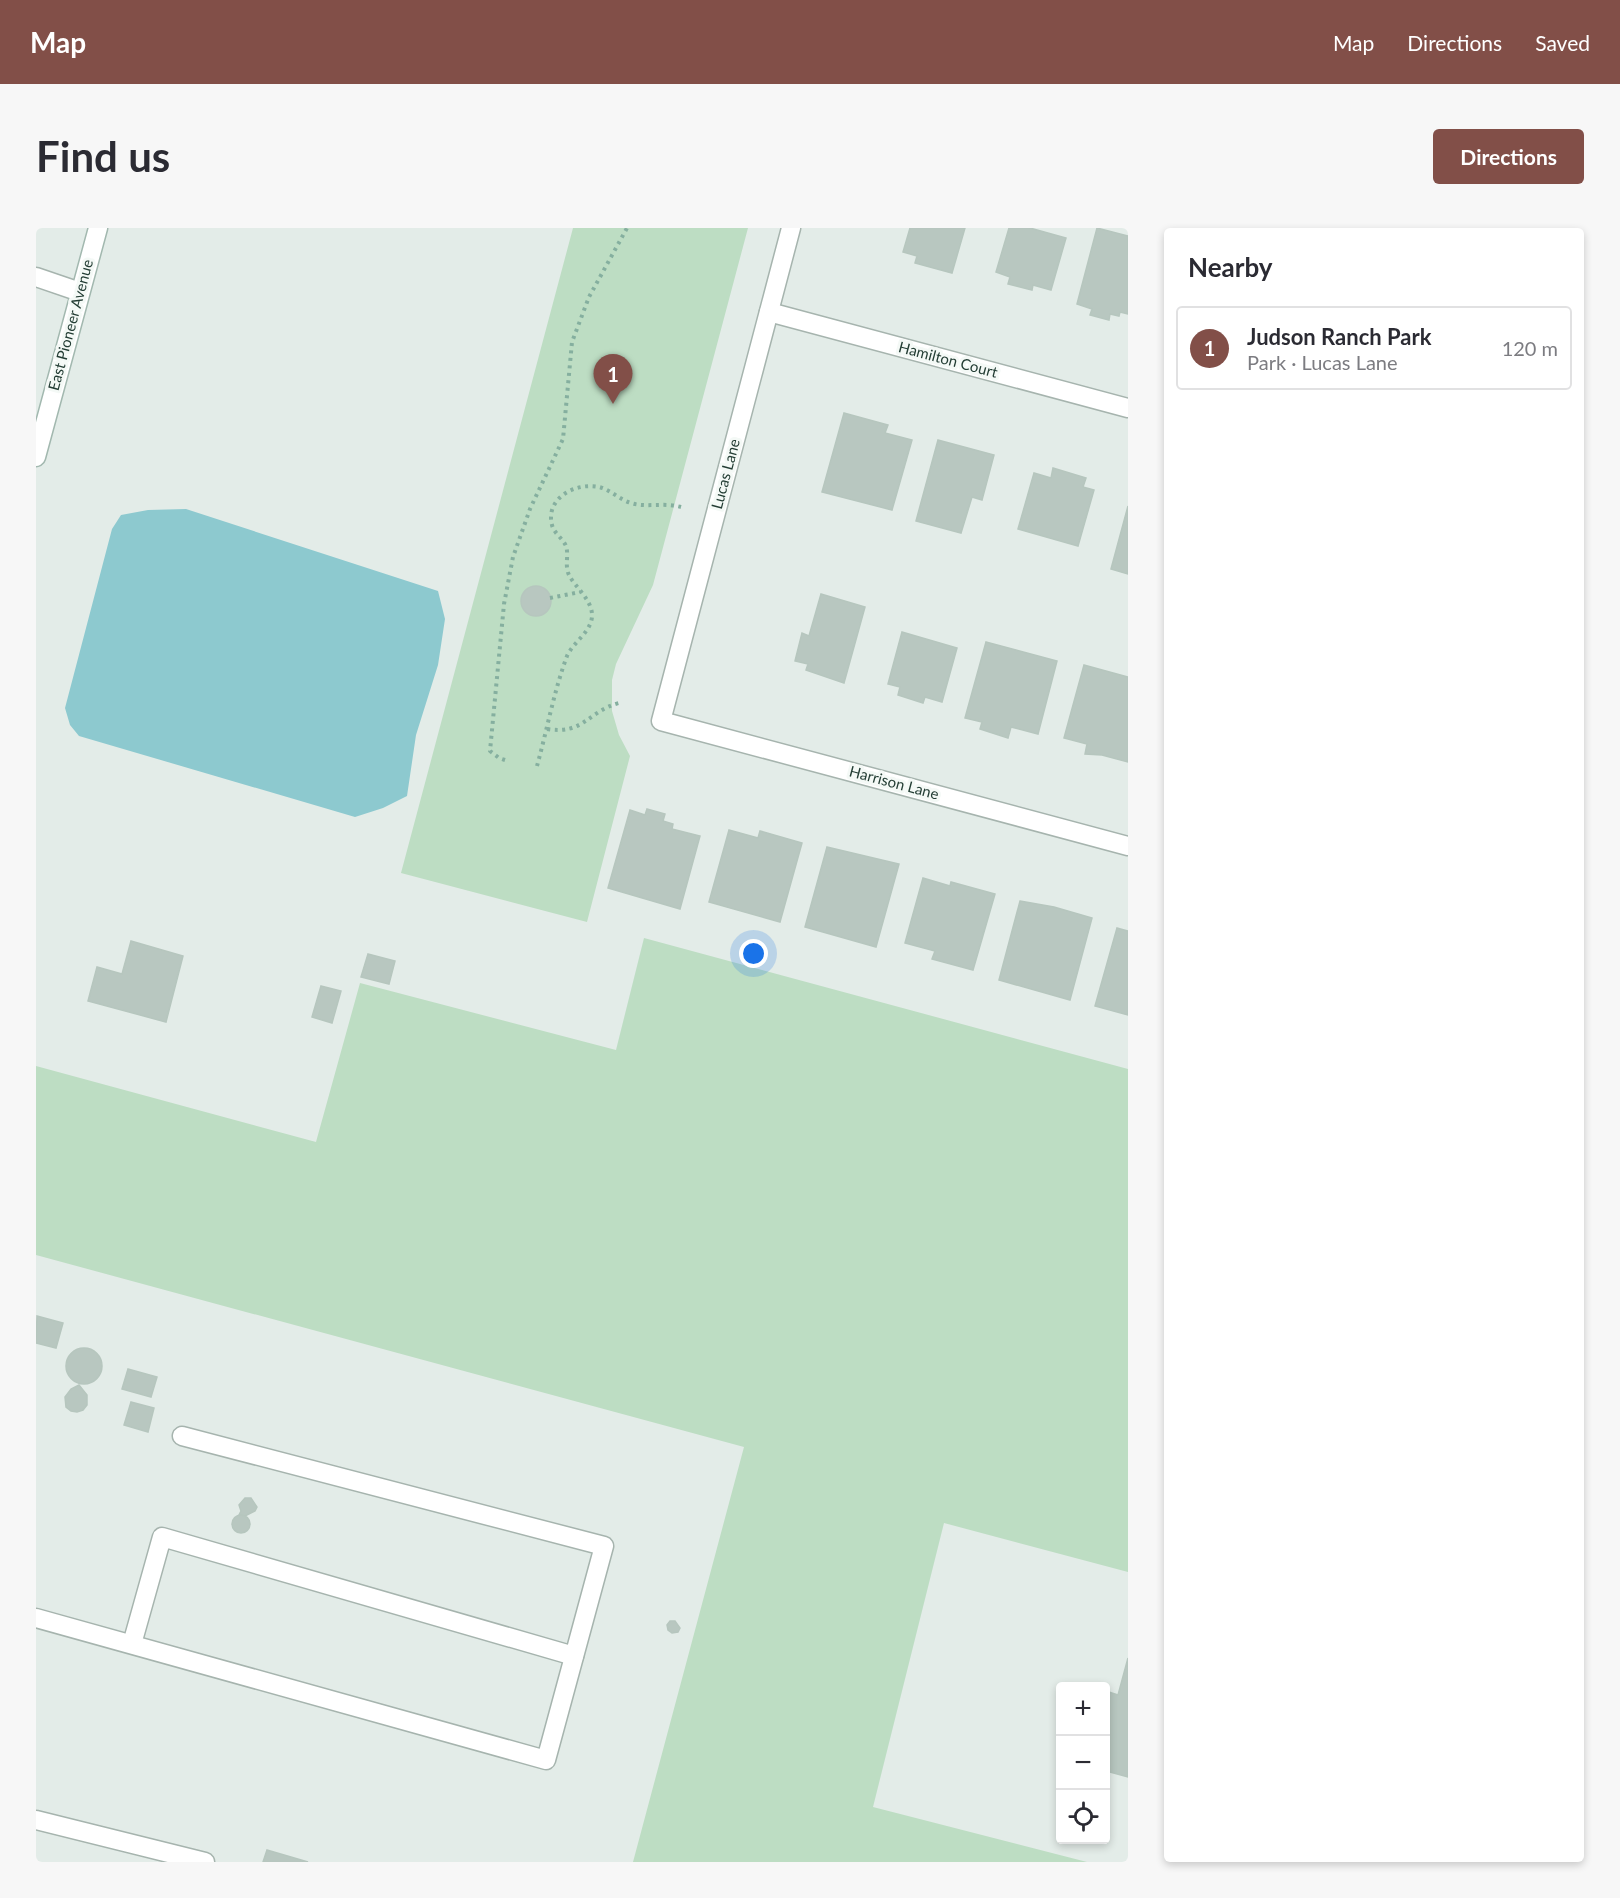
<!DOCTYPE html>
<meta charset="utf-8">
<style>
:root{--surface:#fff;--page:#f7f7f7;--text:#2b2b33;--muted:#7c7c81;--line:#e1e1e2;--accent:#824f48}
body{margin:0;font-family:Lato,sans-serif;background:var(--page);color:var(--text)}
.controls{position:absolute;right:18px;bottom:18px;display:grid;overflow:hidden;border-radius:6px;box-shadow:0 3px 9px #0003}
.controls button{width:54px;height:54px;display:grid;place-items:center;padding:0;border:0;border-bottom:2px solid var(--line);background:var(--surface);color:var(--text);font:30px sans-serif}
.you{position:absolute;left:718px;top:726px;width:21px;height:21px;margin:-15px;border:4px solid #fff;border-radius:50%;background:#1a73e8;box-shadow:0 0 0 9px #1a73e833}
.badge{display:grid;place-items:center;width:39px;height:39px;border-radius:50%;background:var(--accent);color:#fff;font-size:20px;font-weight:700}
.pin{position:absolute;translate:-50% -50px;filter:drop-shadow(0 2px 3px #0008)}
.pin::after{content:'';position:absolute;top:32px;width:21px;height:18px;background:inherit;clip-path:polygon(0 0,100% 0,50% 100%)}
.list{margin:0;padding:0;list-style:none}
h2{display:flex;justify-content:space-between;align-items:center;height:78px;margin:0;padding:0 24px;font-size:26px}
h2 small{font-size:20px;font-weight:400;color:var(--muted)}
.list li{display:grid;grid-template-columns:39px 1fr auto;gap:18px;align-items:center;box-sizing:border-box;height:84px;margin:0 12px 12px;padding:0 12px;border:2px solid var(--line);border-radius:6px}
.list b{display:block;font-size:22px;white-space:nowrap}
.list p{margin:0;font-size:20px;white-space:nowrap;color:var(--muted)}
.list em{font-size:20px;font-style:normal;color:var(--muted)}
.icon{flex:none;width:33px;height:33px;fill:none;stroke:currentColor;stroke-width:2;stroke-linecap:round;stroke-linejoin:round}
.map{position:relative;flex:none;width:1092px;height:1634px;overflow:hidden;border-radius:6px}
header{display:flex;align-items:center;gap:36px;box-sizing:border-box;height:84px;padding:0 30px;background:var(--accent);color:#fff}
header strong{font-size:28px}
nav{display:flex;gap:33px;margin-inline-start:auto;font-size:21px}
.intro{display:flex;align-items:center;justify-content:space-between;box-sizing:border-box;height:144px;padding:0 36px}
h1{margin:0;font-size:42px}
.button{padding:15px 27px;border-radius:6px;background:var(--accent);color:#fff;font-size:21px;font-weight:700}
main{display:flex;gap:36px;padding:0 36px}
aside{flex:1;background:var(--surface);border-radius:6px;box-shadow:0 3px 9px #0003}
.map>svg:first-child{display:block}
.green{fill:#bdddc3}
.water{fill:#8dc9cf}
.building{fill:#b8c7c0;stroke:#b6c6be;stroke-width:1.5}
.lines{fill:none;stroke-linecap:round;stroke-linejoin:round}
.lane-casing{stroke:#a6b4ae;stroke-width:21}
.street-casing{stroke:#a6b4ae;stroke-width:21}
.secondary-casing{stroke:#a2b8af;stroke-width:21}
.path{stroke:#85af9f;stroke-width:4;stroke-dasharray:3 4.5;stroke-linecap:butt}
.lane{stroke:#fff;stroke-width:18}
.street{stroke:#fff;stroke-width:18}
.secondary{stroke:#fff;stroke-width:18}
.labels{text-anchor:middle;stroke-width:6;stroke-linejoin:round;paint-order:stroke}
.street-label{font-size:15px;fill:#233d34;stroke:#f4f9f6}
</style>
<header>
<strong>Map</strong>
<nav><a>Map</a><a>Directions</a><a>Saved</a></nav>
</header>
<div class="intro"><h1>Find us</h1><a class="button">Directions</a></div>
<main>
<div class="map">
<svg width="1092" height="1634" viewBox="0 0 1092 1634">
<rect width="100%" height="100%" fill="#e3ece8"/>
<!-- green -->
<g class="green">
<polygon points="537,0 712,0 617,357 580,436 576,452 576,483 583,507 594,528 551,694 365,645"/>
<polygon points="608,710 1092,841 1092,1344 908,1295 837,1579 1051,1634 597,1634 708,1219 0,1027 0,838 280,914 324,755 580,822"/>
</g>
<!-- water -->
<polygon class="water" points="150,281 402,363 409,391 402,437 380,507 371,568 347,580 319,589 43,508 34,497 29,480 76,301 85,287 112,282"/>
<!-- building -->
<g class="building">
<polygon points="874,0 929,0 916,45 879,35 881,28 867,24"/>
<polygon points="973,0 994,0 1030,10 1015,62 997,57 996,62 972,56 974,49 960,44"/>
<polygon points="1061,0 1092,8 1092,86 1084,84 1083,88 1074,86 1073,92 1054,87 1056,81 1041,76"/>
<polygon points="808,185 852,197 849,205 876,212 856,282 786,264"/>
<polygon points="902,212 958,227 946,272 936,269 925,305 880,293"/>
<polygon points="1017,240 1050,250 1047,259 1058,262 1042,318 982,301 998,245 1015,250"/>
<polygon points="1092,278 1092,346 1075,341"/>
<circle cx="500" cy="373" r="15"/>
<polygon points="785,366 829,379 808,455 770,442 772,436 759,433 766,405 773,408"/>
<polygon points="866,404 921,420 906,474 889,469 887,475 862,467 864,459 852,456"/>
<polygon points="950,414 1021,433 1002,506 975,499 972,510 944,501 946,494 929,490"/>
<polygon points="1048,437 1092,449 1092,534 1066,527 1049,526 1051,516 1028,510"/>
<polygon points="611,581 629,586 627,593 637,596 636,601 664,608 644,681 572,660 594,582 609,587"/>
<polygon points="693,602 722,610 724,603 766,615 744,694 673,674"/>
<polygon points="791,619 863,636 840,719 769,699"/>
<polygon points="887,650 914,658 915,654 959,666 937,742 896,731 899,723 869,715"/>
<polygon points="984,673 1018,679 1056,690 1034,772 963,752"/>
<polygon points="1081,700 1092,703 1092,787 1059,778"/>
<polygon points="95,713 147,728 130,794 52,773 61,739 86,746"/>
<polygon points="332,726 359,733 353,756 325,749"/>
<polygon points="285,758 305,763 296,795 276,789"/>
<polygon points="1,1088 27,1095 20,1120 0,1115"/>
<circle cx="48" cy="1138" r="18"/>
<polygon points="92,1141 121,1149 115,1169 86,1161"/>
<polygon points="43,1157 51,1167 51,1177 47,1182 41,1184 35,1183 30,1179 29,1169 35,1161"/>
<polygon points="95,1174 118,1180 112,1204 88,1197"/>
<polygon points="209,1270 215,1270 221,1279 219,1283 209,1288 203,1287 205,1283 203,1277"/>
<circle cx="205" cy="1296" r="9"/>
<polygon points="634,1393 639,1393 644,1400 642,1404 636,1405 632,1402 631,1397"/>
<polygon points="1092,1430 1092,1549 1070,1543 1070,1463 1082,1467"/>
<polygon points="231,1622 272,1634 227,1634"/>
</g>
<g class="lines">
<!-- lane casing -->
<g class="lane-casing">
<g id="lane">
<polyline points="0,49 44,64"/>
<polyline points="0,1390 510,1532 568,1318 146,1208"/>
<polyline points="96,1416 126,1309 538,1428"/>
<polyline points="0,1592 169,1634"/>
</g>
</g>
<!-- street casing -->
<g class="street-casing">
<g id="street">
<polyline points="755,0 625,493 1092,618"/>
<polyline points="733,84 1092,180"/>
</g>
</g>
<!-- secondary casing -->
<g class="secondary-casing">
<polyline id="secondary" points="0,229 62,0"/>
</g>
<!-- path -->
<g class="path">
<polyline points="514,370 544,364"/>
<path d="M 511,501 C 548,507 552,483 583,475"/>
<polyline points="469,532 463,530 454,523 468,376 477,329 494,281 527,211 536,114 553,69 591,0"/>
<path d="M 501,538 C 511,502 518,463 531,428 C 537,414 557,403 556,386 C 555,371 539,359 533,347 C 528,337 534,325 529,316 C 525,309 518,305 516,297 C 509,270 540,254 563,259 C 575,262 584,272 595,275 C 610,280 627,274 645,279"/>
</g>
<!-- lane -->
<use href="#lane" class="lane"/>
<!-- street -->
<use href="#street" class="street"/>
<!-- secondary -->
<use href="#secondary" class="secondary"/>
</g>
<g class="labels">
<!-- street labels -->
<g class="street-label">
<text transform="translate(35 97) rotate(-75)" y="5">East Pioneer Avenue</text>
<text transform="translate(912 132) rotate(15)" y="5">Hamilton Court</text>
<text transform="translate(690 246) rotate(-75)" y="5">Lucas Lane</text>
<text transform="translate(858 555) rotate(15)" y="5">Harrison Lane</text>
</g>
</g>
</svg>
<div class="controls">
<button>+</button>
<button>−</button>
<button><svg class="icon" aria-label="locate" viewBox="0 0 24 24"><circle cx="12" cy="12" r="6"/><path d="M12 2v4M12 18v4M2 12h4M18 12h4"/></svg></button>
</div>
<div class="you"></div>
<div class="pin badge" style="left:577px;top:176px">1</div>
</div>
<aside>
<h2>Nearby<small></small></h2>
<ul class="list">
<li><span class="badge">1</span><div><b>Judson Ranch Park</b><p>Park · Lucas Lane</p></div><em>120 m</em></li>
</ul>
</aside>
</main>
